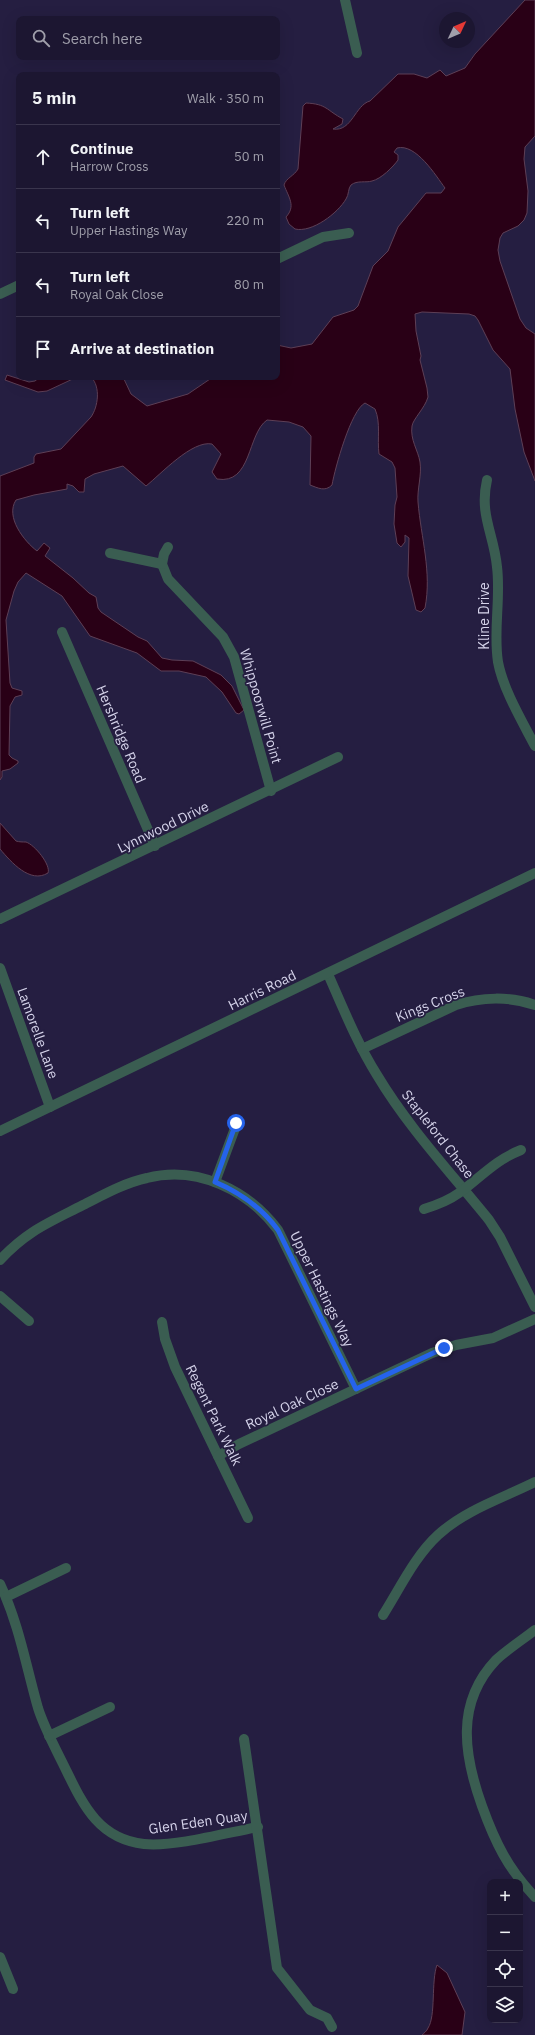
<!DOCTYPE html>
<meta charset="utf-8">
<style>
:root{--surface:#1c1631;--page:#251f39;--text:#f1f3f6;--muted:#a09fab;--line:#3a354d}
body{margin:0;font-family:"IBM Plex Sans",sans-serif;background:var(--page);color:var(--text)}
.controls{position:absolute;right:12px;bottom:12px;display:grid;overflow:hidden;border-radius:8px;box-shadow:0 4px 16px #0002}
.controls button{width:36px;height:36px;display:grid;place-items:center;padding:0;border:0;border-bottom:1px solid var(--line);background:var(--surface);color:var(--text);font:20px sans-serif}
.compass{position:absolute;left:439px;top:12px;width:36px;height:36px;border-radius:50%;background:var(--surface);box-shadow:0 4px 16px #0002;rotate:46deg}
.stop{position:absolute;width:12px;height:12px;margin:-9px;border:3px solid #2563eb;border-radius:50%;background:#fff}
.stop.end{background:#2563eb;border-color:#fff;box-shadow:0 1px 4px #0008}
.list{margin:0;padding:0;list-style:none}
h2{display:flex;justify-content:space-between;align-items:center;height:52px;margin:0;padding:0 16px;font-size:17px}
h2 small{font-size:13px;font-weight:400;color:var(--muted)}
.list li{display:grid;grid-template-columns:26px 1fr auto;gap:12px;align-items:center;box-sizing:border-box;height:64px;padding:0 16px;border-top:1px solid var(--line)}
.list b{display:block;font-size:15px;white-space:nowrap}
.list p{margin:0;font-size:13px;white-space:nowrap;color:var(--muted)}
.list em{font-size:13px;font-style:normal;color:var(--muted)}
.icon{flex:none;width:22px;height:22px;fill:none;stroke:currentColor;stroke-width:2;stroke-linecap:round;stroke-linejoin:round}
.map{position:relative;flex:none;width:535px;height:2035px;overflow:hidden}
.search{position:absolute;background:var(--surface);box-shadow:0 4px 16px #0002;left:16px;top:16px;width:264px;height:44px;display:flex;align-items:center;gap:10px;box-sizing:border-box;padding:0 14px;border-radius:8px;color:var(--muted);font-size:15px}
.panel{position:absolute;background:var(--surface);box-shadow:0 4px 16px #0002;left:16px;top:72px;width:264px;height:308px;border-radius:8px}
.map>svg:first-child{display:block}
.water{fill:#290016;stroke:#5d3f56}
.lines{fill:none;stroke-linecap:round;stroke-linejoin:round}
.minor{stroke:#3a5d51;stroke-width:10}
.route{stroke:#2563eb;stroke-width:5}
.labels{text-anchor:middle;stroke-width:3.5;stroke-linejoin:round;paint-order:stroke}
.street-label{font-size:14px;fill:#d5d3ea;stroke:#251e41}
</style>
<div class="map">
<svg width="535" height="2035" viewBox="0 0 535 2035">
<rect width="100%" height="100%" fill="#251e41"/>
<!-- water -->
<g class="water">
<path d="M 525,0 L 535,0 L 535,136 L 525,147 L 524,159 L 528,191 L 527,213 L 524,220 L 518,226 L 503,233 L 500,238 L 498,250 L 500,261 L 520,319 L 526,328 L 535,334 L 535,481 L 524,452 L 515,409 L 510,369 L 493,350 L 478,320 L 475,316 L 469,314 L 422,312 L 415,314 L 416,331 L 421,356 L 420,360 L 427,388 L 428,397 C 425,408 413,419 412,426 C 410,440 418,450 420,462 C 422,475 417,489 418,502 C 421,538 432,572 425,608 L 421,612 L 416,610 L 408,576 L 409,538 L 405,535 L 405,542 L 401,547 L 397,543 L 394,524 L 395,505 L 397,497 L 395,468 L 392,462 L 379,454 C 377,439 381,423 375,409 L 365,403 C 351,410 335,468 332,485 C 325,492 318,488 310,485 L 311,436 L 303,427 L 289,422 L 267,420 C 247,434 252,485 217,479 L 212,472 L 221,454 L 212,444 C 192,440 161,474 146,486 L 123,466 L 94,474 L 85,479 L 84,492 L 79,492 L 73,486 L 67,484 L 67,489 L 34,495 L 16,500 C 5,517 24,541 37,551 L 44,543 L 50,548 L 45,556 L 73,578 L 89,593 L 96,597 L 98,608 L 101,612 L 138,637 L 147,641 L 162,658 L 172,660 L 193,661 L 221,675 L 232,686 L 244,710 L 239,714 L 236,713 L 222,692 L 206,677 L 179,671 L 161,671 L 137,653 L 90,636 L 62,596 L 26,573 L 18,582 L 14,591 L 6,620 L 10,683 L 12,688 L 22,691 L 22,695 L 15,697 L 10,706 L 9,755 L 12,758 L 18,761 L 18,763 L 10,769 L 2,771 L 2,777 L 0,780 L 0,476 L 34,463 L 34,457 L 36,454 L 61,449 L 91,417 C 98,407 101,387 91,377 L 123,377 L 131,394 L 147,406 L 188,394 L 213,377 L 277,377 L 277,345 L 291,348 L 312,344 L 333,317 L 354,310 L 358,306 L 373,266 L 388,251 L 398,227 L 426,193 L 441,193 L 445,188 C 436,176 416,143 397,148 L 394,152 L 398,155 L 398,160 C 393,167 381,179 372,181 C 366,183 357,180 351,185 C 348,188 349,195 346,199 C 338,213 312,233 295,229 L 289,224 L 286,217 C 296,206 289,198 284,185 C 286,178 294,176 298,169 L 303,106 L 306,103 C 327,104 326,110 343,119 L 342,124 L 333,129 C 352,132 355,105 370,101 L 398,74 L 414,74 L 427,78 L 440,70 L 446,76 L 465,68 L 475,54 Z"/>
<polygon points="7,375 29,382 35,381 40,377 77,377 47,391 38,392 5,380"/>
<path d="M 0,823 L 16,841 C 19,842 23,842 26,842 C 35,845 51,865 48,873 C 30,884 11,862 0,849 Z"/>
<path d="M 437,1965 L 447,1973 L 465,2012 L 462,2035 L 422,2035 C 424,2033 427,2031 428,2028 C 436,2016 431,1981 437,1965 Z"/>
</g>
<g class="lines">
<!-- minor -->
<g class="minor">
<polyline points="345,0 357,53"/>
<polyline points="277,259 323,237 349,233"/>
<polyline points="0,294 19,285"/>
<path d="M 487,480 C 479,515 494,534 497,567 C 501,598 493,631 498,662 C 503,689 522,721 535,746"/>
<polyline points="168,547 164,554 162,564 168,579 223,637 234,657 271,791"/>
<polyline points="110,553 162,564"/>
<polyline points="62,632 155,846"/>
<polyline points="0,919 338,757"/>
<polyline points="0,968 50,1107"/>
<path d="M 328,974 C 343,1008 357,1043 377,1075 C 408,1127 451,1173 489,1220 L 500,1237 L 535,1307"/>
<path d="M 362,1049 L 456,1005 C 481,997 510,996 535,1005"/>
<polyline points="0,1131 535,873"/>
<polyline points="215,1182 237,1123"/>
<path d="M 424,1209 C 437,1205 448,1201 459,1193 C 480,1178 495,1160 521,1150"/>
<path d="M 0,1260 C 27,1231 48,1223 83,1205 C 103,1195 124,1183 147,1178 C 197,1165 248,1190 278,1230 L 356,1389"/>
<polyline points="0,1296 29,1321"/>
<polyline points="162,1322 165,1339 175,1367 248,1518"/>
<polyline points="218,1456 239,1444 432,1353 456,1345 493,1338 535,1319"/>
<path d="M 0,1584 C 19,1624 26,1666 38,1708 C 45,1730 57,1751 67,1772 C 84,1807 100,1839 144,1844 C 175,1847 226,1833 258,1827"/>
<polyline points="6,1597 66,1568"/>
<path d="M 383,1615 C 400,1588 415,1556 438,1535 C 465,1510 503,1498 535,1482"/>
<path d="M 535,1630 C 522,1640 508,1649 496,1660 C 455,1703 464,1756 482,1806 C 495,1842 508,1869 535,1897"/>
<polyline points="49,1736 110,1707"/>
<polyline points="244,1739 277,1968 310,2010 327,2018 332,2027"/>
<polyline points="0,1957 13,1989"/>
</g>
</g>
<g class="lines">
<!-- route -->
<path class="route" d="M 236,1123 L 215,1182 C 241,1193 261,1207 278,1230 L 356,1389 L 444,1348"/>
</g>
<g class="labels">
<!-- street labels -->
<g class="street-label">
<text transform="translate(484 616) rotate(-90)" y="5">Kline Drive</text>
<text transform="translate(261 706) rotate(74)" y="5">Whippoorwill Point</text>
<text transform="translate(121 734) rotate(67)" y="5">Hershridge Road</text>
<text transform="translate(163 827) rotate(-26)" y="5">Lynnwood Drive</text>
<text transform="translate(262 990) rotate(-26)" y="5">Harris Road</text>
<text transform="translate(430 1004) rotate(-22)" y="5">Kings Cross</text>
<text transform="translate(38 1033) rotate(70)" y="5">Lamorelle Lane</text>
<text transform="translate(438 1134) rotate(52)" y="5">Stapleford Chase</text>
<text transform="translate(322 1289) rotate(64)" y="5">Upper Hastings Way</text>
<text transform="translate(292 1404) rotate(-25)" y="5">Royal Oak Close</text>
<text transform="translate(214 1415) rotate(64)" y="5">Regent Park Walk</text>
<text transform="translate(198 1822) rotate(-8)" y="5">Glen Eden Quay</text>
</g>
</g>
</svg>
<div class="controls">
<button>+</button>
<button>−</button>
<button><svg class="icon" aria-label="locate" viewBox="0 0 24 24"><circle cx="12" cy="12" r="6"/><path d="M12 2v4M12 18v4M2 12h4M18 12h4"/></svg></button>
<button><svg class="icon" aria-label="layers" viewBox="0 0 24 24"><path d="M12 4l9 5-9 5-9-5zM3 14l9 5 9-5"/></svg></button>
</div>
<svg class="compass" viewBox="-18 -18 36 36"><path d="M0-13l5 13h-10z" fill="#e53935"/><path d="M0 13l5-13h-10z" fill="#a09fab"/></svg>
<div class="stop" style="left:236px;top:1123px"></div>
<div class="stop end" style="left:444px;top:1348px"></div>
<div class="search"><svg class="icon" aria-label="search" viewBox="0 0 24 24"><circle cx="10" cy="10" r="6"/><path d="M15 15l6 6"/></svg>Search here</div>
<section class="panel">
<h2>5 min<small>Walk · 350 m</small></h2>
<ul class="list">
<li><svg class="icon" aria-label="ahead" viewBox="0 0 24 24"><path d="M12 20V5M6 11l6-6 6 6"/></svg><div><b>Continue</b><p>Harrow Cross</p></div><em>50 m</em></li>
<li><svg class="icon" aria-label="left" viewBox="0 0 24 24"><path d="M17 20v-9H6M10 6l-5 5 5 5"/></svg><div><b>Turn left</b><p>Upper Hastings Way</p></div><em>220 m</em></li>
<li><svg class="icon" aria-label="left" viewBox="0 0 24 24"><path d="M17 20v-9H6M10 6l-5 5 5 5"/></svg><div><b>Turn left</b><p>Royal Oak Close</p></div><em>80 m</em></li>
<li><svg class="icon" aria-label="arrive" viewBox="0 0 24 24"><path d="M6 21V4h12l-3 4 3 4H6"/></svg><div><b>Arrive at destination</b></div></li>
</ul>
</section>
</div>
